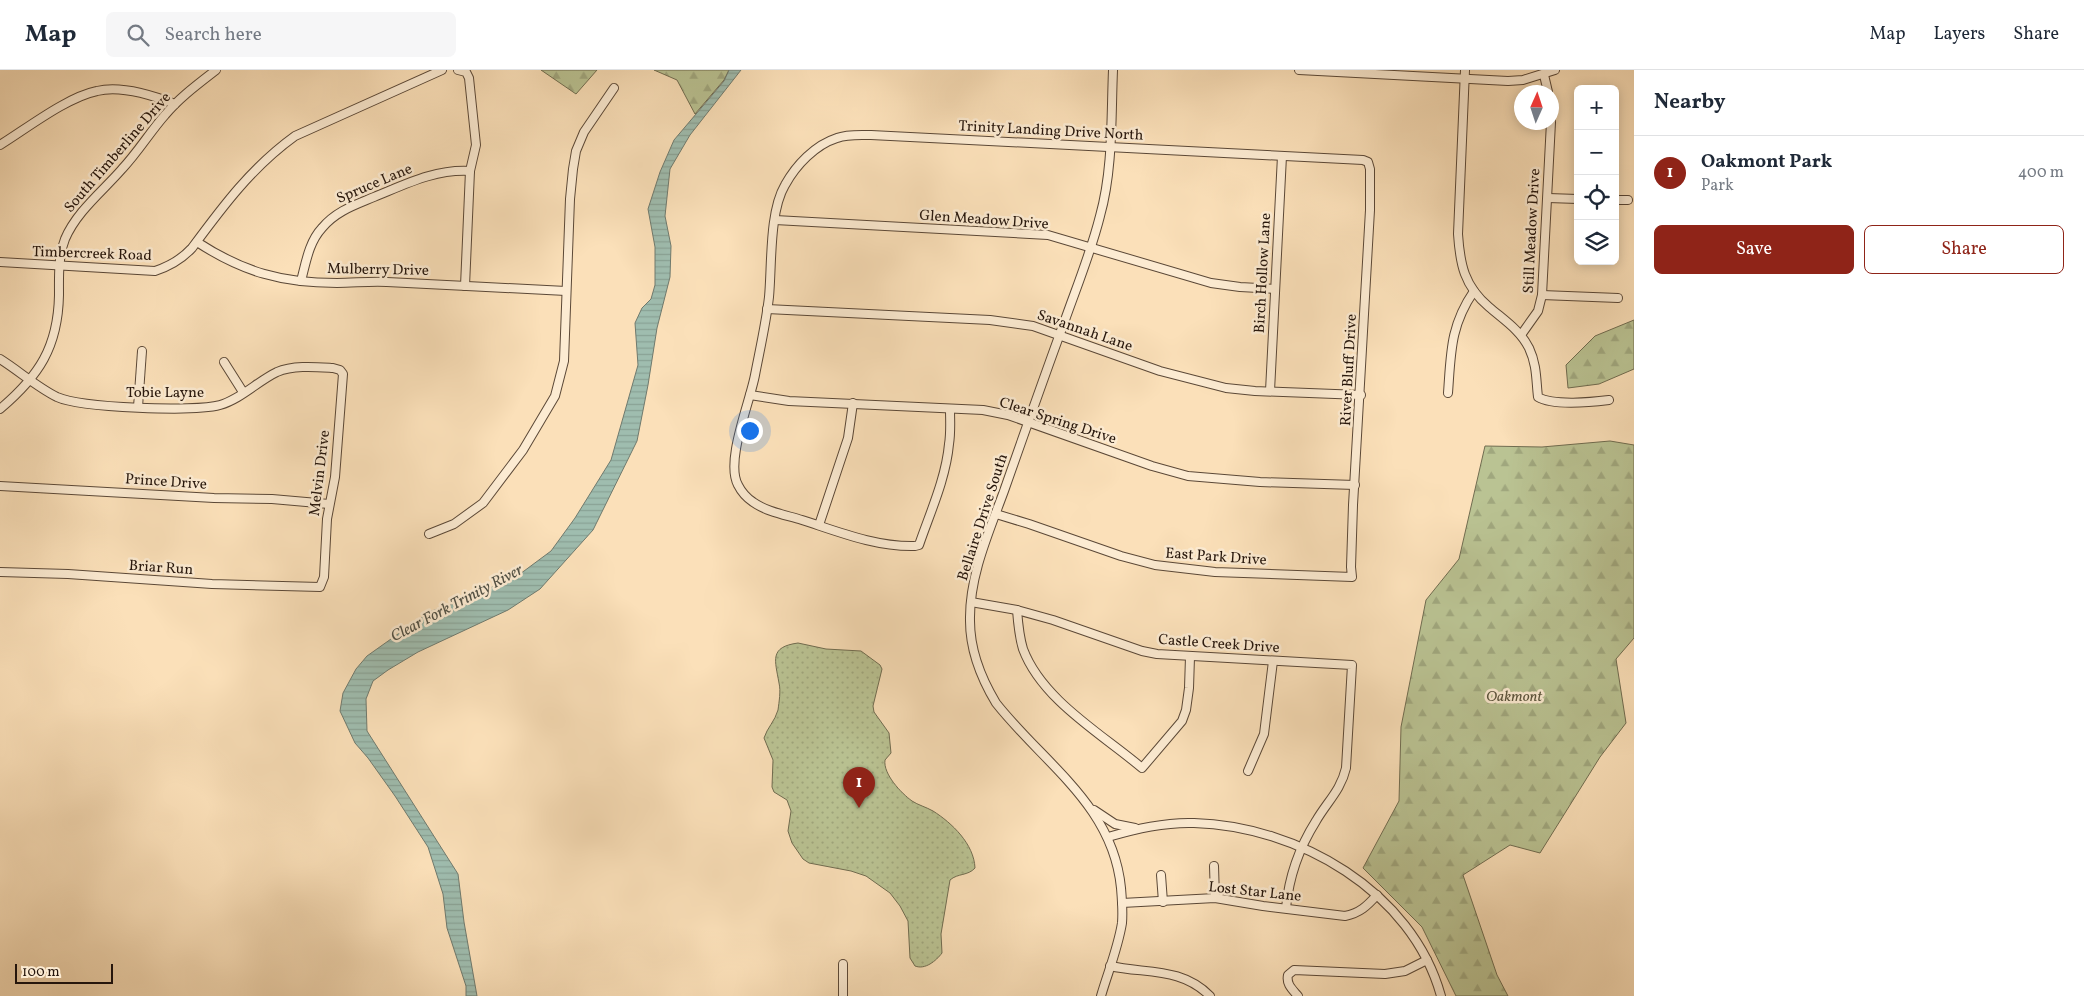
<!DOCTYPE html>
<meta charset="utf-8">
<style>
:root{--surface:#fff;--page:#f6f6f7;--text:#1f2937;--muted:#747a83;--line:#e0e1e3;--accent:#8f2418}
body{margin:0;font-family:Vollkorn,serif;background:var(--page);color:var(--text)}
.controls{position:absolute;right:15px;top:15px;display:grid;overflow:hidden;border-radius:8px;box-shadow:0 2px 12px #0003}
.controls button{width:45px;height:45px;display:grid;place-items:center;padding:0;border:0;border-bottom:1px solid var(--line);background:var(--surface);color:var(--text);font:25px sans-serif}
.compass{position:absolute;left:1514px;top:15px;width:45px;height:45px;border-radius:50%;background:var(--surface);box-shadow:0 2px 12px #0003;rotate:3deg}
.scale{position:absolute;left:15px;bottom:12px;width:98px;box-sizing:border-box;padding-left:5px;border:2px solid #26160c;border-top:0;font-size:14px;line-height:18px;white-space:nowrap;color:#26160c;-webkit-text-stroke:4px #fcebd2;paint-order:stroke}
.you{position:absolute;left:749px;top:360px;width:18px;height:18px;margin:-12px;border:4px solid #fff;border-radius:50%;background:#1a73e8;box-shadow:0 0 0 8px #1a73e833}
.badge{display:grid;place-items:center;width:32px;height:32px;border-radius:50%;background:var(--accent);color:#fff;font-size:16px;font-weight:700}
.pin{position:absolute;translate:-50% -41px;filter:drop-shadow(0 1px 2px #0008)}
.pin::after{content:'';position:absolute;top:26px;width:18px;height:15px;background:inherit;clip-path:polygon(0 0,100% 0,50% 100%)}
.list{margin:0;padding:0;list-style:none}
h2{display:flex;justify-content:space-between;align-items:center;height:65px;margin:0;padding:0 20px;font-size:21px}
h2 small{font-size:16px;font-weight:400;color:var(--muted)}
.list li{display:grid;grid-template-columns:32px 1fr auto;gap:15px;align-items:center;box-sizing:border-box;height:75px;padding:0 20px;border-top:1px solid var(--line)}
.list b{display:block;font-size:19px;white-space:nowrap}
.list p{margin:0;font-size:16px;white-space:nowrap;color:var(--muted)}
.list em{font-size:16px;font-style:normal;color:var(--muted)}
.actions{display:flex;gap:10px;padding:15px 20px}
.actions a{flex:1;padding:11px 0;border:1px solid var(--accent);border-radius:8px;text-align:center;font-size:18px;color:var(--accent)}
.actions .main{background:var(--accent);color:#fff}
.icon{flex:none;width:28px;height:28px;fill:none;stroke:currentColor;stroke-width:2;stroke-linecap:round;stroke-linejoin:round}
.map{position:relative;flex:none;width:1634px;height:926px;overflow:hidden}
header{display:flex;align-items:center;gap:30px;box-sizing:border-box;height:70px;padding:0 25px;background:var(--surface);border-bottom:1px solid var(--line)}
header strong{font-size:24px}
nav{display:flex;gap:28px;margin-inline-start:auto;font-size:18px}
.search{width:350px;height:45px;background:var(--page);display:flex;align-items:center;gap:12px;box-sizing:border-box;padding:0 18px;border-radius:8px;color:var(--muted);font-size:19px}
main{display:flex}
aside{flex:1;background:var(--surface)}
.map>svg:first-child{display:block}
.forest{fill:url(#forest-firs);stroke:#706c50}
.park{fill:url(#park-dots);stroke:#706c50}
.water{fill:url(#water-rules);stroke:#6f7a6e}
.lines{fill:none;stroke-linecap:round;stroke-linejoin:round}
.minor-casing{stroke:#5b4837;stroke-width:10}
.minor{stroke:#fcebd2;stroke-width:8}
.labels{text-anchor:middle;stroke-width:5;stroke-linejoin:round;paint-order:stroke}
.street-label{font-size:15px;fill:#26160c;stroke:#fcebd2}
.park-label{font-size:15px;font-style:italic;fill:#5a533b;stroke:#fcebd2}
.water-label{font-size:16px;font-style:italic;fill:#505045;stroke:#fcebd2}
</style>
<header>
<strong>Map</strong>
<div class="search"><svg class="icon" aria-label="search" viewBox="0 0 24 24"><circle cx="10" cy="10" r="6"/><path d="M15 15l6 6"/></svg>Search here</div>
<nav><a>Map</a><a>Layers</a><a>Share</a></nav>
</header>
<main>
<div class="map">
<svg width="1634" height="926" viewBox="0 0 1634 926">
<defs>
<pattern id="forest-firs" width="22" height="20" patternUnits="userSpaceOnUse" patternTransform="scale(1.25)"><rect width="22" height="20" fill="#bac393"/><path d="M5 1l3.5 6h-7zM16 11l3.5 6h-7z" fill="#a0a77e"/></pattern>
<pattern id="park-dots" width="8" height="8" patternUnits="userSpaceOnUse" patternTransform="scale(1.25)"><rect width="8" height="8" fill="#bac393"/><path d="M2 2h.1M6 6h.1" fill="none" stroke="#a0a77e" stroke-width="1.8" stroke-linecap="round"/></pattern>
<pattern id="water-rules" width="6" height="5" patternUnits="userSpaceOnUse" patternTransform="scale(1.25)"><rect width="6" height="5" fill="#9fbdaf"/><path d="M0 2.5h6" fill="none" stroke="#89a295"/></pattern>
</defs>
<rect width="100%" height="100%" fill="#fbe0b9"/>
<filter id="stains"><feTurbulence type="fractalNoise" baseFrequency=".004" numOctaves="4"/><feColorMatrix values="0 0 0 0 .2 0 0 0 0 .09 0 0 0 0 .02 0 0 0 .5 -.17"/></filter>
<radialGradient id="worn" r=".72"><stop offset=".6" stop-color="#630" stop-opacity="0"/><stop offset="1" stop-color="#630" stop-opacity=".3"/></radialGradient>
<!-- forest -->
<g class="forest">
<polygon points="541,0 597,0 576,24"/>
<polygon points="654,0 729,0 724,10 695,44 677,10"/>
<polygon points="1634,250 1634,299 1599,314 1568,318 1566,295 1595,266"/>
<polygon points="1610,371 1634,375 1634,568 1616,589 1626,653 1600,687 1540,783 1510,775 1463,805 1497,905 1508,926 1456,926 1422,857 1363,798 1399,731 1401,657 1426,530 1459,489 1485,376 1542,377"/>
</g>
<!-- park -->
<path class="park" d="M 798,573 L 826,579 L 861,581 L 880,595 L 882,599 L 873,636 L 874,642 L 889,663 L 891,683 L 885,690 C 883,704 901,723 912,731 C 918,735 926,737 933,741 C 952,753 974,774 975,798 C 968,806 958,803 950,810 L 941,864 L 942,883 C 936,891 925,900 915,896 L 910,888 L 908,851 L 900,836 L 890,823 L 866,806 L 851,801 L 809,793 L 803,789 L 792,773 L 788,761 L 791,741 L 787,730 L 774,722 L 772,717 L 773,690 L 764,668 C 767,658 775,651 778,640 C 779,632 781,621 779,613 C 775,590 769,577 798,573 Z"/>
<!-- water -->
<polygon class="water" points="729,0 741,0 690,65 670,99 665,146 671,176 670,207 657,258 648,315 637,371 593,460 540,519 508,540 418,582 388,600 373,611 366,629 367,661 458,804 464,852 477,926 466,926 466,916 447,858 443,824 428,777 395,726 368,688 355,673 340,641 343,623 356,599 367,586 429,542 468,528 520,504 551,481 575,448 611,390 638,295 635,253 642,238 651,229 655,215 655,177 648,139 660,102 674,70 724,11"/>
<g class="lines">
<!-- minor casing -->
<g class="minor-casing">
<g id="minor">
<polyline points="458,0 466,2 469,8 476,75 470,101 465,216"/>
<polyline points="1299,0 1508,11 1523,10 1555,0"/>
<path d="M 1465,0 L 1458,164 C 1460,194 1464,216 1489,237 C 1504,250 1520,260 1529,278 C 1537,295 1536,310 1538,327 C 1553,336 1593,332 1609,330"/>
<polyline points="1544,5 1548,22"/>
<path d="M 0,75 C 26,59 67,27 97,21 C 121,15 152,25 175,34"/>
<polyline points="1548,128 1578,129"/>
<polyline points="1615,130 1628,130"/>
<polyline points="775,150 1048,165 1211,213 1240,217 1275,219"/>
<path d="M 197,172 C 243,202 282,213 337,213 C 354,213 370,211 387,212 C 447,215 506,218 566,221"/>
<path d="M 0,192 L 155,201 C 170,196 181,190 192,178 C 223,136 252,97 295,66 L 442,0"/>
<path d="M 301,211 C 306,192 309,172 322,158 C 336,141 355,135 374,127 C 406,114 435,99 470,101"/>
<polyline points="1542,225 1618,228"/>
<polyline points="767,239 990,250 1033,256 1160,301 1226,318 1255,321 1361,325"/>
<polyline points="1521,265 1538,241 1542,225 1551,52"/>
<path d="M 0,289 C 19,301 37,317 57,327 C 81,338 195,342 220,335 C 241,329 258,311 277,302 C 293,295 316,297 333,298 L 340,300 L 343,304 L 335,407 L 327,449 L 324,507 L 320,517 L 212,514 L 68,504 L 0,502"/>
<polyline points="224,292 243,322"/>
<polyline points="1270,321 1282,86"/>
<path d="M 1448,323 C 1451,283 1450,256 1474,221"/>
<polyline points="750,325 789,331 983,340 1008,345 1152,396 1188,406 1260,412 1355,415"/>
<polyline points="138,337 142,281"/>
<path d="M 0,339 C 39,306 58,277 59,225 C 59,207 58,187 65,169 C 77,141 103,121 122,99 C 138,82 150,62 165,45 C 179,28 198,14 216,0"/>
<path d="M 950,339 C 950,350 951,362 949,374 C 946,408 930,443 919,475 L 915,476 C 876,477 839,462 802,450 C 786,445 767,442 753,432 C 747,428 741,421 738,415 C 725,391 750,332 755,305 C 760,279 766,253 769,227 C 772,195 769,142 785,115 C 796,95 815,75 837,68 C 847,64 860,65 871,65 L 1363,90 L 1368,92 L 1370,99 L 1370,140 L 1353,435 L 1351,497 L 1352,507 L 1215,502 L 1155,495 L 1121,486 L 1029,454 L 996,444"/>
<polyline points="0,416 214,428 272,429 329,434"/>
<polyline points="819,455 848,368 853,333"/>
<polyline points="429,464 454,454 483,433 523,380 555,326 564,291 570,129 573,99 576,81 584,62 614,18"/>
<path d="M 971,532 L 1017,540 L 1053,550 L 1142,581 L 1157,584 L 1352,595 L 1346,698 C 1341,720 1327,732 1316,751 C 1299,778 1289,806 1286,838"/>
<path d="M 1017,540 C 1018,553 1019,566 1023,579 C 1042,630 1102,664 1142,698 L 1182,651 L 1186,640 L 1189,618 L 1190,587"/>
<polyline points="1248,701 1264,664 1273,591"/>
<polyline points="1094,740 1115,754 1135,758"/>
<path d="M 1108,767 C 1136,759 1165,752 1194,753 C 1298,756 1412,821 1441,926"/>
<polyline points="1214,796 1215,828"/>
<polyline points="1161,805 1163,832"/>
<path d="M 1122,833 L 1215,828 L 1263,836 L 1345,846 C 1360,843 1367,836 1377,825"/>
<path d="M 1110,896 C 1147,904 1181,897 1210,926"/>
<polyline points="843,926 843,894"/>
<path d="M 1101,926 C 1108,902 1118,878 1122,853 C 1123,841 1122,830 1121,818 C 1113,735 1044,694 996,633 C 981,608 970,581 970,551 C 969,506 989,462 1004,421 C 1024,364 1044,307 1065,250 C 1077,216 1091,182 1100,146 C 1113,100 1111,48 1113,0"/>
<path d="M 1298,926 C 1292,919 1286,914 1288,905 L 1294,900 L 1385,904 L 1405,901 L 1427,890"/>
</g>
</g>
<!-- minor -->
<use href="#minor" class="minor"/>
</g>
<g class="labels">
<!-- street labels -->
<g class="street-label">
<text transform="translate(1051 60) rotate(3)" y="5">Trinity Landing Drive North</text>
<text transform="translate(117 82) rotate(-49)" y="5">South Timberline Drive</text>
<text transform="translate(374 113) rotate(-23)" y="5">Spruce Lane</text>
<text transform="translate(984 149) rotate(4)" y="5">Glen Meadow Drive</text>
<text transform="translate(1531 161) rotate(-87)" y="5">Still Meadow Drive</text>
<text transform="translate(92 183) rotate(2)" y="5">Timbercreek Road</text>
<text transform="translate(378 199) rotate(1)" y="5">Mulberry Drive</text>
<text transform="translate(1262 203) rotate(-87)" y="5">Birch Hollow Lane</text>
<text transform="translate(1085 260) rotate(19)" y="5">Savannah Lane</text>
<text transform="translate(1348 300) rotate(-87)" y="5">River Bluff Drive</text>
<text x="165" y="327">Tobie Layne</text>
<text transform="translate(1058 350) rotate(18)" y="5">Clear Spring Drive</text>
<text transform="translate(319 403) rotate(-83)" y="5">Melvin Drive</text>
<text transform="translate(166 411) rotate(4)" y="5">Prince Drive</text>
<text transform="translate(982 447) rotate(-72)" y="5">Bellaire Drive South</text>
<text transform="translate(1216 486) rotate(4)" y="5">East Park Drive</text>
<text transform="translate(161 497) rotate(4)" y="5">Briar Run</text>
<text transform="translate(1219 573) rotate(4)" y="5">Castle Creek Drive</text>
<text transform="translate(1255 821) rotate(6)" y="5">Lost Star Lane</text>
</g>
<!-- park labels -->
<g class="park-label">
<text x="1514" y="631">Oakmont</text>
</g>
<!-- water labels -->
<g class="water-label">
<text transform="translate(456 532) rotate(-28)" y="6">Clear Fork Trinity River</text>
</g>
</g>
<rect width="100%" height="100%" filter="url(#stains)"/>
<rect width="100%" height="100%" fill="url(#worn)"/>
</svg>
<div class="controls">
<button>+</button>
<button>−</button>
<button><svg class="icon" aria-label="locate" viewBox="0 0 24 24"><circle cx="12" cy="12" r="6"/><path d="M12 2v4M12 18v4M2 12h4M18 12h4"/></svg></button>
<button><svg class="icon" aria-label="layers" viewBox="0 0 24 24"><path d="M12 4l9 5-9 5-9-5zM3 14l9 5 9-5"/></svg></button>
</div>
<svg class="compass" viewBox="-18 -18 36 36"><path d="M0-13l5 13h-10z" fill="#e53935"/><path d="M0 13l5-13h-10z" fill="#747a83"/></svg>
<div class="scale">100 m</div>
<div class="you"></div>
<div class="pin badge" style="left:859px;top:738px">1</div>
</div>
<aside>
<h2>Nearby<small></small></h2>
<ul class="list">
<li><span class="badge">1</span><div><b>Oakmont Park</b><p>Park</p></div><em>400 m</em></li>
</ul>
<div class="actions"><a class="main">Save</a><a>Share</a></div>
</aside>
</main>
